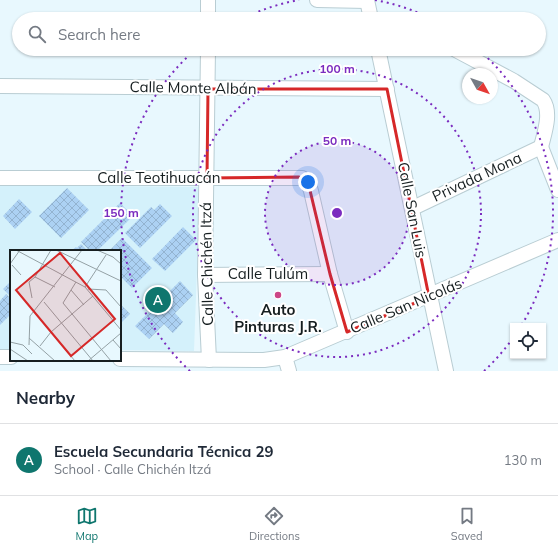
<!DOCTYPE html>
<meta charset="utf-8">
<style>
:root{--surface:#fff;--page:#f6f6f7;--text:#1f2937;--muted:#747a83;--line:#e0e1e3;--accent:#0f766e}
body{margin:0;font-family:Mulish,sans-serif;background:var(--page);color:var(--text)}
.controls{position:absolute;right:12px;bottom:12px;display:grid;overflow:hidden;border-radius:0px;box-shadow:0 1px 3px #0004}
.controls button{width:36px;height:36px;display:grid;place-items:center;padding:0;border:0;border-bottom:1px solid var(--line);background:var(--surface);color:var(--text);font:20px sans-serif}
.compass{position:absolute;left:462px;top:68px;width:36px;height:36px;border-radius:50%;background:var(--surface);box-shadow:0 1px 3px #0004;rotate:130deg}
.you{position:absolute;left:308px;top:182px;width:14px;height:14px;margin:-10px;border:3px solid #fff;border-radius:50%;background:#1a73e8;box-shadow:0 0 0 6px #1a73e833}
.badge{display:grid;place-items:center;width:26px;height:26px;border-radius:50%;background:var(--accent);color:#fff;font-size:13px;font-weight:700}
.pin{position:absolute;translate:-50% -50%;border:2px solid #fff;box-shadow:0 1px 4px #0006}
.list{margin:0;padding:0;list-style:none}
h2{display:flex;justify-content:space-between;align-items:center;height:52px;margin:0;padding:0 16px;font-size:17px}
h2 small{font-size:13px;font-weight:400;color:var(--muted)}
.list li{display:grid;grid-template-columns:26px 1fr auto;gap:12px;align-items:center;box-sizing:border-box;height:72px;padding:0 16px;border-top:1px solid var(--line)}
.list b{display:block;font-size:15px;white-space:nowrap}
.list p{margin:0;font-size:13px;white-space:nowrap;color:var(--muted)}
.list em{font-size:13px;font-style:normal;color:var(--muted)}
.icon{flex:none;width:22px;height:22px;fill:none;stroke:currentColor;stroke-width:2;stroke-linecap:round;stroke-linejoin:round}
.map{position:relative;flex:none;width:558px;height:371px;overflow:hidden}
.search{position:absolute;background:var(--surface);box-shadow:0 1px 3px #0004;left:12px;right:12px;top:12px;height:44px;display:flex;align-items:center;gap:10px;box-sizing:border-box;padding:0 14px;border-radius:22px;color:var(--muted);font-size:15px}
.sheet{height:124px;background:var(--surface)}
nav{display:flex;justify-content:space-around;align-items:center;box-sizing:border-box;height:56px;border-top:1px solid var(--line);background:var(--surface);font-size:11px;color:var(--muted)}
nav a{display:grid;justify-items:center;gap:2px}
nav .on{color:var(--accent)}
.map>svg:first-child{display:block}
.built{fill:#d4f1fb}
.building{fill:url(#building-cross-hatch)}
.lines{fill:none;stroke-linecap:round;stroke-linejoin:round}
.minor-casing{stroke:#b9cdd3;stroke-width:16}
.minor{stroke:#fff;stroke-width:14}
.marked{fill:none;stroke:#d62828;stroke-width:3;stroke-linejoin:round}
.ring{fill:none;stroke:#7b2cbf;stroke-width:2;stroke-dasharray:2 4}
.poi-dot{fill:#cc4686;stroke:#fff;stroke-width:1.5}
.labels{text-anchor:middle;stroke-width:4;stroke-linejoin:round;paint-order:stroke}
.street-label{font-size:15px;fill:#161e20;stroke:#fff}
.poi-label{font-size:15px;font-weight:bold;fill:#161e20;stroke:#fff}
.inset-road{fill:none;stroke:#94a1a5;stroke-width:1}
.view{fill:#d62828;fill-opacity:0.15;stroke:#d62828;stroke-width:2}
.inset-edge{fill:none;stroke:#161e20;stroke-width:2}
.centre{fill:#7b2cbf;stroke:#fff;stroke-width:2}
.ring-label{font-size:12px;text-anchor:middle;font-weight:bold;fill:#7b2cbf;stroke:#fff;stroke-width:4;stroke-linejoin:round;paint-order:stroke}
</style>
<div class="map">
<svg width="558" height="371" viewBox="0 0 558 371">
<defs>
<pattern id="building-cross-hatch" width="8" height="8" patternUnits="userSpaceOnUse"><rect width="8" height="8" fill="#acd1f3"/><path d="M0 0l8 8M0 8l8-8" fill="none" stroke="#93b3d0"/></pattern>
</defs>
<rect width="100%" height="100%" fill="#e8f8fe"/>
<!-- built -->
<polygon class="built" points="0,185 200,187 194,351 120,350 120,251 11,251 11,349 0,349"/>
<!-- building -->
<g class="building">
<polygon points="67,188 89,210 61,238 39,216"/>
<polygon points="19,199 32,212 15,229 3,216"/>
<polygon points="120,203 133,216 97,251 90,251 81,242"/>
<polygon points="160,204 172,216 140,248 125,233 151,207 154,210"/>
<polygon points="183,227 196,240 165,271 152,259"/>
<polygon points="122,238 152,268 132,288 120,276 120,251 109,251"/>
<polygon points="81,244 88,251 71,251 76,247 77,248"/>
<polygon points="11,281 11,297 3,289"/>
<polygon points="180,281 193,295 175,313 183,322 173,333 164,324 149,339 135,326 150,311 143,303 154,292 161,300"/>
<polygon points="6,294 11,299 11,314 0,325 0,301"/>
<polygon points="120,304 130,314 120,324"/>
</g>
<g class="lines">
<!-- minor casing -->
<g class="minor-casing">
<g id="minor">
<polyline points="208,0 208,19"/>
<polyline points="317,0 367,1"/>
<polyline points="367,0 371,19"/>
<polyline points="208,49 205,275 209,360"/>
<polyline points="378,49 446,371"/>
<path d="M 454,49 L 514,81 L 543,100 C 552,113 544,134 541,147"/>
<polyline points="0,86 387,89"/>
<polyline points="541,147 558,190"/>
<polyline points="0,178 302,178 308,182 311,191 330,274 347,332"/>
<polyline points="413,208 541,147"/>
<polyline points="205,275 330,274"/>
<polyline points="0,357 11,357"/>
<polyline points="285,357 289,371"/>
<polyline points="120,359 264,360 285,357 558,240"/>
</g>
</g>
<!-- minor -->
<use href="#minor" class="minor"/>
</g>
<!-- marked area -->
<path class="marked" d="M 208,89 L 387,89 L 429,297 L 347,332 L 330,274 L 308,182 L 299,177 L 207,178 Z"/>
<!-- distance rings -->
<circle cx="337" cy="213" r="72" fill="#7b2cbf" fill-opacity=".12"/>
<g class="ring">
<circle cx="337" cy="213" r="72"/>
<circle cx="337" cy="213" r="144"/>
<path d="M513 338A216 216 0 0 1 484 371M190 371A216 216 0 0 1 195 50M242 19A216 216 0 0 1 299 0M375 0A216 216 0 0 1 432 19M479 50A216 216 0 0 1 521 326"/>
</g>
<!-- markers -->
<circle class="poi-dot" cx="278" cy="295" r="4"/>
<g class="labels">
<!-- street labels -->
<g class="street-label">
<text transform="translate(193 88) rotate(1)" y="5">Calle Monte Albán</text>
<text transform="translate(477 177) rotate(-25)" y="5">Privada Mona</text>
<text x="159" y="183">Calle Teotihuacán</text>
<text transform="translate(412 210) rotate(79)" y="5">Calle San Luis</text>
<text transform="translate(207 264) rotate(-91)" y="5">Calle Chichén Itzá</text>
<text x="268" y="279">Calle Tulúm</text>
<text transform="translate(406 306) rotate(-23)" y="5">Calle San Nicolás</text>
</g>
<!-- poi labels -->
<g class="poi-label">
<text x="278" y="315">Auto<tspan x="278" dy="17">Pinturas J.R.</tspan></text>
</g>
</g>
<!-- overview -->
<g transform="translate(10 250)">
<rect width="111" height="111" fill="#e8f8fe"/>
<path class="inset-road" d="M 6,0 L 75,37 L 111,80M 46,0 L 111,31M 87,0 L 103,7 L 111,14M 0,14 L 10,0M 2,15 L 11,25M 25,27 L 41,0M 25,27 L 45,37M 66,32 L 53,53 L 101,111M 75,37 L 96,5M 78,39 L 96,40 L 111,57M 61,40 L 74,55M 22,48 L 19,32 L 25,27M 34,52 L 83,111M 25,63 L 65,111M 19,88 L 45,111M 103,90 L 111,99M 0,92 L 13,95 L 22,104M 19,95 L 20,66 L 72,0M 30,96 L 41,82 L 83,46M 0,99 L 18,111M 78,111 L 111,83"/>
<path class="view" d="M 50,3 L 105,69 L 61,106 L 6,40 Z"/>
<rect width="111" height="111" class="inset-edge"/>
</g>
<circle cx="337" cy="213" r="6" class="centre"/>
<g class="ring-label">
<text x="337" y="73">100 m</text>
<text x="337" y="145">50 m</text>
<text x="121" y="217">150 m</text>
</g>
</svg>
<div class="controls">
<button><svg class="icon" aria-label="locate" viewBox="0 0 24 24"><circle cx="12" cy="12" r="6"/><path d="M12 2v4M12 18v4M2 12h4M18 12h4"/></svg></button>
</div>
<svg class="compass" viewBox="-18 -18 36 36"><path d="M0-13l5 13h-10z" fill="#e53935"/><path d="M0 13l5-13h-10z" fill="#747a83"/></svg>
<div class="you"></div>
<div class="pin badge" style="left:158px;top:300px">A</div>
<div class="search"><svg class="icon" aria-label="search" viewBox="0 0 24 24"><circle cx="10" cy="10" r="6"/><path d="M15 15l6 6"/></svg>Search here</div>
</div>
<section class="sheet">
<h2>Nearby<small></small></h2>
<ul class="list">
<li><span class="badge">A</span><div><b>Escuela Secundaria Técnica 29</b><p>School · Calle Chichén Itzá</p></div><em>130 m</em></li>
</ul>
</section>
<nav>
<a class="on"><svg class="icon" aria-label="map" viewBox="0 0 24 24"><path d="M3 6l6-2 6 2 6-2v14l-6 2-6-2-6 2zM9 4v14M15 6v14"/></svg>Map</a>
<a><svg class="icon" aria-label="directions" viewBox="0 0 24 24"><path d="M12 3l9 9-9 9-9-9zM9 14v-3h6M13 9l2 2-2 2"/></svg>Directions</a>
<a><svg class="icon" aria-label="saved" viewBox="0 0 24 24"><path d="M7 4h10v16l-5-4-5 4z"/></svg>Saved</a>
</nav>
